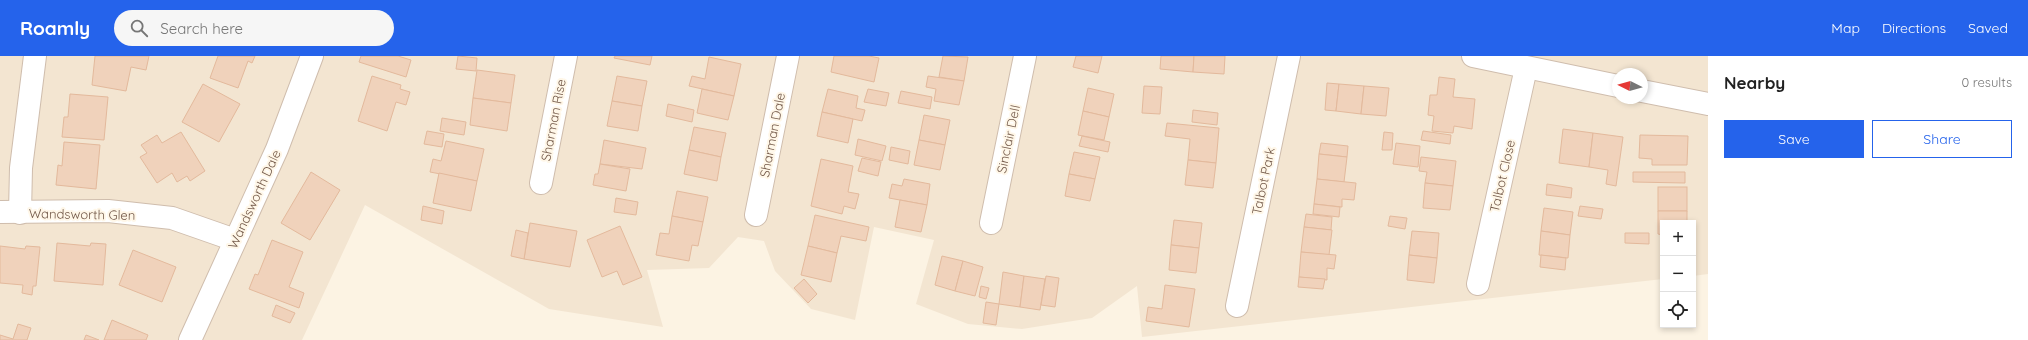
<!DOCTYPE html>
<meta charset="utf-8">
<style>
:root{--surface:#fff;--page:#f6f6f6;--text:#222;--muted:#767676;--line:#e0e0e0;--accent:#2563eb}
body{margin:0;font-family:Quicksand,sans-serif;background:var(--page);color:var(--text)}
.controls{position:absolute;right:12px;bottom:12px;display:grid;overflow:hidden;border-radius:0px;box-shadow:0 2px 6px #0003}
.controls button{width:36px;height:36px;display:grid;place-items:center;padding:0;border:0;border-bottom:1px solid var(--line);background:var(--surface);color:var(--text);font:20px sans-serif}
.compass{position:absolute;left:1612px;top:12px;width:36px;height:36px;border-radius:50%;background:var(--surface);box-shadow:0 2px 6px #0003;rotate:275deg}
.list{margin:0;padding:0;list-style:none}
h2{display:flex;justify-content:space-between;align-items:center;height:52px;margin:0;padding:0 16px;font-size:17px}
h2 small{font-size:13px;font-weight:400;color:var(--muted)}
.actions{display:flex;gap:8px;padding:12px 16px}
.actions a{flex:1;padding:9px 0;border:1px solid var(--accent);border-radius:0px;text-align:center;font-size:14px;color:var(--accent)}
.actions .main{background:var(--accent);color:#fff}
.icon{flex:none;width:22px;height:22px;fill:none;stroke:currentColor;stroke-width:2;stroke-linecap:round;stroke-linejoin:round}
.map{position:relative;flex:none;width:1708px;height:284px;overflow:hidden}
header{display:flex;align-items:center;gap:24px;box-sizing:border-box;height:56px;padding:0 20px;background:var(--accent);color:#fff}
header strong{font-size:19px}
nav{display:flex;gap:22px;margin-inline-start:auto;font-size:14px}
.search{width:280px;height:36px;background:var(--page);display:flex;align-items:center;gap:10px;box-sizing:border-box;padding:0 14px;border-radius:22px;color:var(--muted);font-size:15px}
main{display:flex}
aside{flex:1;background:var(--surface)}
.map>svg:first-child{display:block}
.residential{fill:#f3e5d1;fill-rule:evenodd}
.building{fill:#f0d2bb;stroke:#e3b99c}
.lines{fill:none;stroke-linecap:round;stroke-linejoin:round}
.street-casing{stroke:#cfbdad;stroke-width:24}
.street{stroke:#fff;stroke-width:22}
.labels{text-anchor:middle;stroke-width:4;stroke-linejoin:round;paint-order:stroke}
.street-label{font-size:13px;fill:#735949;stroke:#fff7e8}
</style>
<header>
<strong>Roamly</strong>
<div class="search"><svg class="icon" aria-label="search" viewBox="0 0 24 24"><circle cx="10" cy="10" r="6"/><path d="M15 15l6 6"/></svg>Search here</div>
<nav><a>Map</a><a>Directions</a><a>Saved</a></nav>
</header>
<main>
<div class="map">
<svg width="1708" height="284" viewBox="0 0 1708 284">
<rect width="100%" height="100%" fill="#fcf3e3"/>
<!-- residential -->
<path class="residential" d="M 0,0 L 1708,0 L 1708,218 L 1693,220 L 1693,167 L 1663,167 L 1663,223 L 1142,281 L 1137,230 L 1092,262 L 1022,273 L 968,268 L 916,248 L 934,184 L 874,171 L 855,264 L 811,253 L 775,215 L 764,185 L 738,181 L 709,212 L 647,214 L 663,271 L 549,253 L 365,149 L 302,284 L 0,284 ZM 1618,18 L 1642,18 L 1642,42 L 1618,42 Z"/>
<!-- building -->
<g class="building">
<polygon points="95,0 149,0 146,14 131,11 126,35 92,29"/>
<polygon points="218,0 255,0 252,7 248,5 238,32 210,22"/>
<polygon points="361,0 398,0 411,4 406,21 359,6"/>
<polygon points="458,0 477,2 476,15 456,13"/>
<polygon points="615,0 652,0 650,9 614,2"/>
<polygon points="834,0 869,0 879,2 874,26 831,16"/>
<polygon points="943,0 968,1 964,25 939,21"/>
<polygon points="1076,0 1102,0 1098,17 1073,11"/>
<polygon points="1161,0 1194,0 1193,16 1160,13"/>
<polygon points="1194,0 1225,0 1224,18 1193,16"/>
<polygon points="709,1 741,8 734,40 689,30 692,20 705,23"/>
<polygon points="477,14 515,19 511,47 473,42"/>
<polygon points="372,20 401,29 400,33 410,36 406,49 396,46 387,75 358,65"/>
<polygon points="617,20 647,25 642,50 612,45"/>
<polygon points="928,20 964,25 959,49 934,45 936,33 926,31"/>
<polygon points="1439,21 1455,23 1453,41 1475,43 1472,73 1454,70 1453,77 1432,75 1434,60 1428,59 1430,39 1437,39"/>
<polygon points="1327,27 1339,28 1336,55 1325,54"/>
<polygon points="203,28 240,48 219,86 182,66"/>
<polygon points="1339,28 1364,30 1361,58 1336,55"/>
<polygon points="1144,30 1162,31 1160,58 1142,57"/>
<polygon points="1364,30 1389,32 1386,60 1361,58"/>
<polygon points="1088,32 1114,38 1109,61 1083,55"/>
<polygon points="702,33 734,40 728,64 697,57"/>
<polygon points="828,33 858,40 856,52 865,54 862,65 822,56"/>
<polygon points="868,33 889,37 886,50 864,46"/>
<polygon points="901,35 932,41 930,53 898,47"/>
<polygon points="70,38 108,41 104,84 62,81 64,61 68,61"/>
<polygon points="473,42 511,47 507,75 470,69"/>
<polygon points="612,45 642,50 638,75 607,70"/>
<polygon points="668,48 694,54 692,66 666,60"/>
<polygon points="1193,54 1218,57 1217,69 1192,66"/>
<polygon points="1083,55 1109,61 1104,84 1078,79"/>
<polygon points="822,56 853,63 848,87 817,80"/>
<polygon points="924,59 950,64 945,89 919,84"/>
<polygon points="442,62 466,66 464,79 440,75"/>
<polygon points="1167,67 1219,72 1216,107 1188,104 1190,83 1165,80"/>
<polygon points="694,71 726,77 721,101 689,94"/>
<polygon points="1563,73 1593,77 1589,111 1559,107"/>
<polygon points="427,75 444,78 442,91 424,88"/>
<polygon points="1423,75 1451,79 1450,88 1421,84"/>
<polygon points="181,76 205,115 190,125 187,120 177,126 172,117 157,127 140,101 147,97 141,89 157,79 162,87"/>
<polygon points="1384,76 1393,77 1392,94 1382,94"/>
<polygon points="1593,77 1623,81 1616,130 1606,128 1608,114 1589,111"/>
<polygon points="1640,79 1688,80 1687,109 1652,109 1652,103 1639,102"/>
<polygon points="1082,80 1110,86 1108,96 1079,90"/>
<polygon points="858,83 886,90 882,105 855,99"/>
<polygon points="604,84 646,92 642,113 600,108"/>
<polygon points="919,84 945,89 940,114 914,109"/>
<polygon points="446,85 484,93 477,125 430,116 433,103 441,105"/>
<polygon points="64,86 100,89 96,133 56,129 58,109 62,110"/>
<polygon points="1321,87 1348,90 1347,101 1319,98"/>
<polygon points="1396,87 1420,90 1418,111 1393,108"/>
<polygon points="891,91 910,95 908,108 889,104"/>
<polygon points="689,94 721,101 717,125 684,118"/>
<polygon points="1074,96 1100,101 1095,123 1069,118"/>
<polygon points="1319,98 1347,101 1344,126 1317,123"/>
<polygon points="1421,101 1456,105 1453,130 1425,127 1427,116 1419,115"/>
<polygon points="862,102 881,106 878,120 858,115"/>
<polygon points="821,103 853,110 848,136 859,138 855,153 844,150 842,158 811,150"/>
<polygon points="1188,104 1216,107 1213,132 1185,129"/>
<polygon points="600,108 630,113 626,135 593,129 595,118 598,118"/>
<polygon points="311,116 340,134 310,184 281,167"/>
<polygon points="1633,116 1685,116 1685,127 1633,126"/>
<polygon points="439,117 477,125 471,155 433,147"/>
<polygon points="1069,118 1095,123 1090,145 1065,140"/>
<polygon points="904,123 930,128 927,149 889,142 892,128 902,130"/>
<polygon points="1317,123 1356,127 1354,144 1342,143 1342,151 1314,148"/>
<polygon points="1425,127 1453,130 1450,154 1423,152"/>
<polygon points="1547,128 1572,132 1571,142 1546,139"/>
<rect x="1658" y="131" width="29" height="24"/>
<polygon points="677,135 708,141 703,166 672,160"/>
<polygon points="616,142 638,146 636,159 614,156"/>
<polygon points="900,144 927,149 921,176 895,171"/>
<polygon points="1314,148 1340,151 1339,161 1313,158"/>
<polygon points="423,150 444,155 442,168 421,164"/>
<polygon points="1580,150 1603,153 1601,163 1578,160"/>
<polygon points="1544,152 1573,156 1570,179 1541,175"/>
<polygon points="1658,155 1687,155 1687,167 1663,167 1663,179 1658,178"/>
<polygon points="1306,158 1332,161 1331,174 1304,171"/>
<polygon points="815,159 869,171 866,185 841,180 837,197 808,190"/>
<polygon points="672,160 703,166 698,190 692,189 689,205 656,199 660,177 669,178"/>
<polygon points="1390,160 1407,162 1405,173 1388,170"/>
<polygon points="1174,164 1202,167 1199,192 1171,189"/>
<polygon points="530,167 577,175 570,211 524,203"/>
<polygon points="620,170 642,221 623,229 617,215 602,221 587,184"/>
<polygon points="1304,171 1332,174 1329,199 1301,196"/>
<polygon points="516,174 528,177 524,203 511,200"/>
<polygon points="1412,175 1439,177 1437,202 1409,199"/>
<polygon points="1541,175 1570,179 1568,202 1539,199"/>
<polygon points="1625,177 1649,177 1649,188 1625,187"/>
<polygon points="272,184 303,196 289,231 304,237 299,252 249,233 255,218 258,219"/>
<polygon points="57,187 90,190 91,187 106,188 103,229 54,225"/>
<polygon points="1171,189 1199,192 1196,217 1169,214"/>
<polygon points="0,190 25,193 26,190 40,191 36,230 33,230 32,239 22,237 23,229 0,227"/>
<polygon points="808,190 837,197 831,226 801,219"/>
<polygon points="133,194 176,211 162,246 119,229"/>
<polygon points="1301,196 1336,199 1334,213 1327,212 1327,224 1299,221"/>
<polygon points="1409,199 1437,202 1434,227 1407,224"/>
<polygon points="1541,199 1566,202 1565,214 1540,211"/>
<polygon points="942,200 963,205 955,235 935,229"/>
<polygon points="963,205 983,211 975,240 955,235"/>
<polygon points="1003,216 1024,220 1020,251 999,248"/>
<polygon points="1024,220 1045,223 1040,254 1020,251"/>
<polygon points="1046,220 1059,222 1055,251 1041,249"/>
<polygon points="1299,221 1325,223 1323,233 1298,231"/>
<polygon points="804,223 817,238 808,247 794,232"/>
<polygon points="1165,229 1195,233 1189,271 1146,265 1148,251 1162,253"/>
<polygon points="981,230 989,232 986,243 979,241"/>
<polygon points="986,246 999,248 996,269 983,267"/>
<polygon points="276,249 295,257 290,267 272,260"/>
<polygon points="112,264 148,279 146,284 104,284"/>
<polygon points="18,268 31,272 27,284 0,284 0,279 13,283"/>
<polygon points="86,279 99,284 84,284"/>
</g>
<g class="lines">
<!-- street casing -->
<g class="street-casing">
<g id="street">
<polyline points="1473,0 1618,30"/>
<polyline points="1642,35 1708,48"/>
<polyline points="541,127 566,0"/>
<polyline points="0,156 108,155 172,162 235,184"/>
<polyline points="20,157 21,112 35,0"/>
<polyline points="756,159 788,0"/>
<polyline points="991,167 1025,0"/>
<polyline points="1478,228 1526,12"/>
<polyline points="1237,250 1289,0"/>
<polyline points="190,284 277,93 312,0"/>
</g>
</g>
<!-- street -->
<use href="#street" class="street"/>
</g>
<g class="labels">
<!-- street labels -->
<g class="street-label">
<text transform="translate(553 64) rotate(-79)" y="5">Sharman Rise</text>
<text transform="translate(772 79) rotate(-79)" y="5">Sharman Dale</text>
<text transform="translate(1008 83) rotate(-78)" y="5">Sinclair Dell</text>
<text transform="translate(1502 120) rotate(-77)" y="5">Talbot Close</text>
<text transform="translate(1263 125) rotate(-78)" y="5">Talbot Park</text>
<text transform="translate(254 143) rotate(-65)" y="5">Wandsworth Dale</text>
<text transform="translate(82 158) rotate(1)" y="5">Wandsworth Glen</text>
</g>
</g>
</svg>
<div class="controls">
<button>+</button>
<button>−</button>
<button><svg class="icon" aria-label="locate" viewBox="0 0 24 24"><circle cx="12" cy="12" r="6"/><path d="M12 2v4M12 18v4M2 12h4M18 12h4"/></svg></button>
</div>
<svg class="compass" viewBox="-18 -18 36 36"><path d="M0-13l5 13h-10z" fill="#e53935"/><path d="M0 13l5-13h-10z" fill="#767676"/></svg>
</div>
<aside>
<h2>Nearby<small>0 results</small></h2>
<ul class="list">
</ul>
<div class="actions"><a class="main">Save</a><a>Share</a></div>
</aside>
</main>
